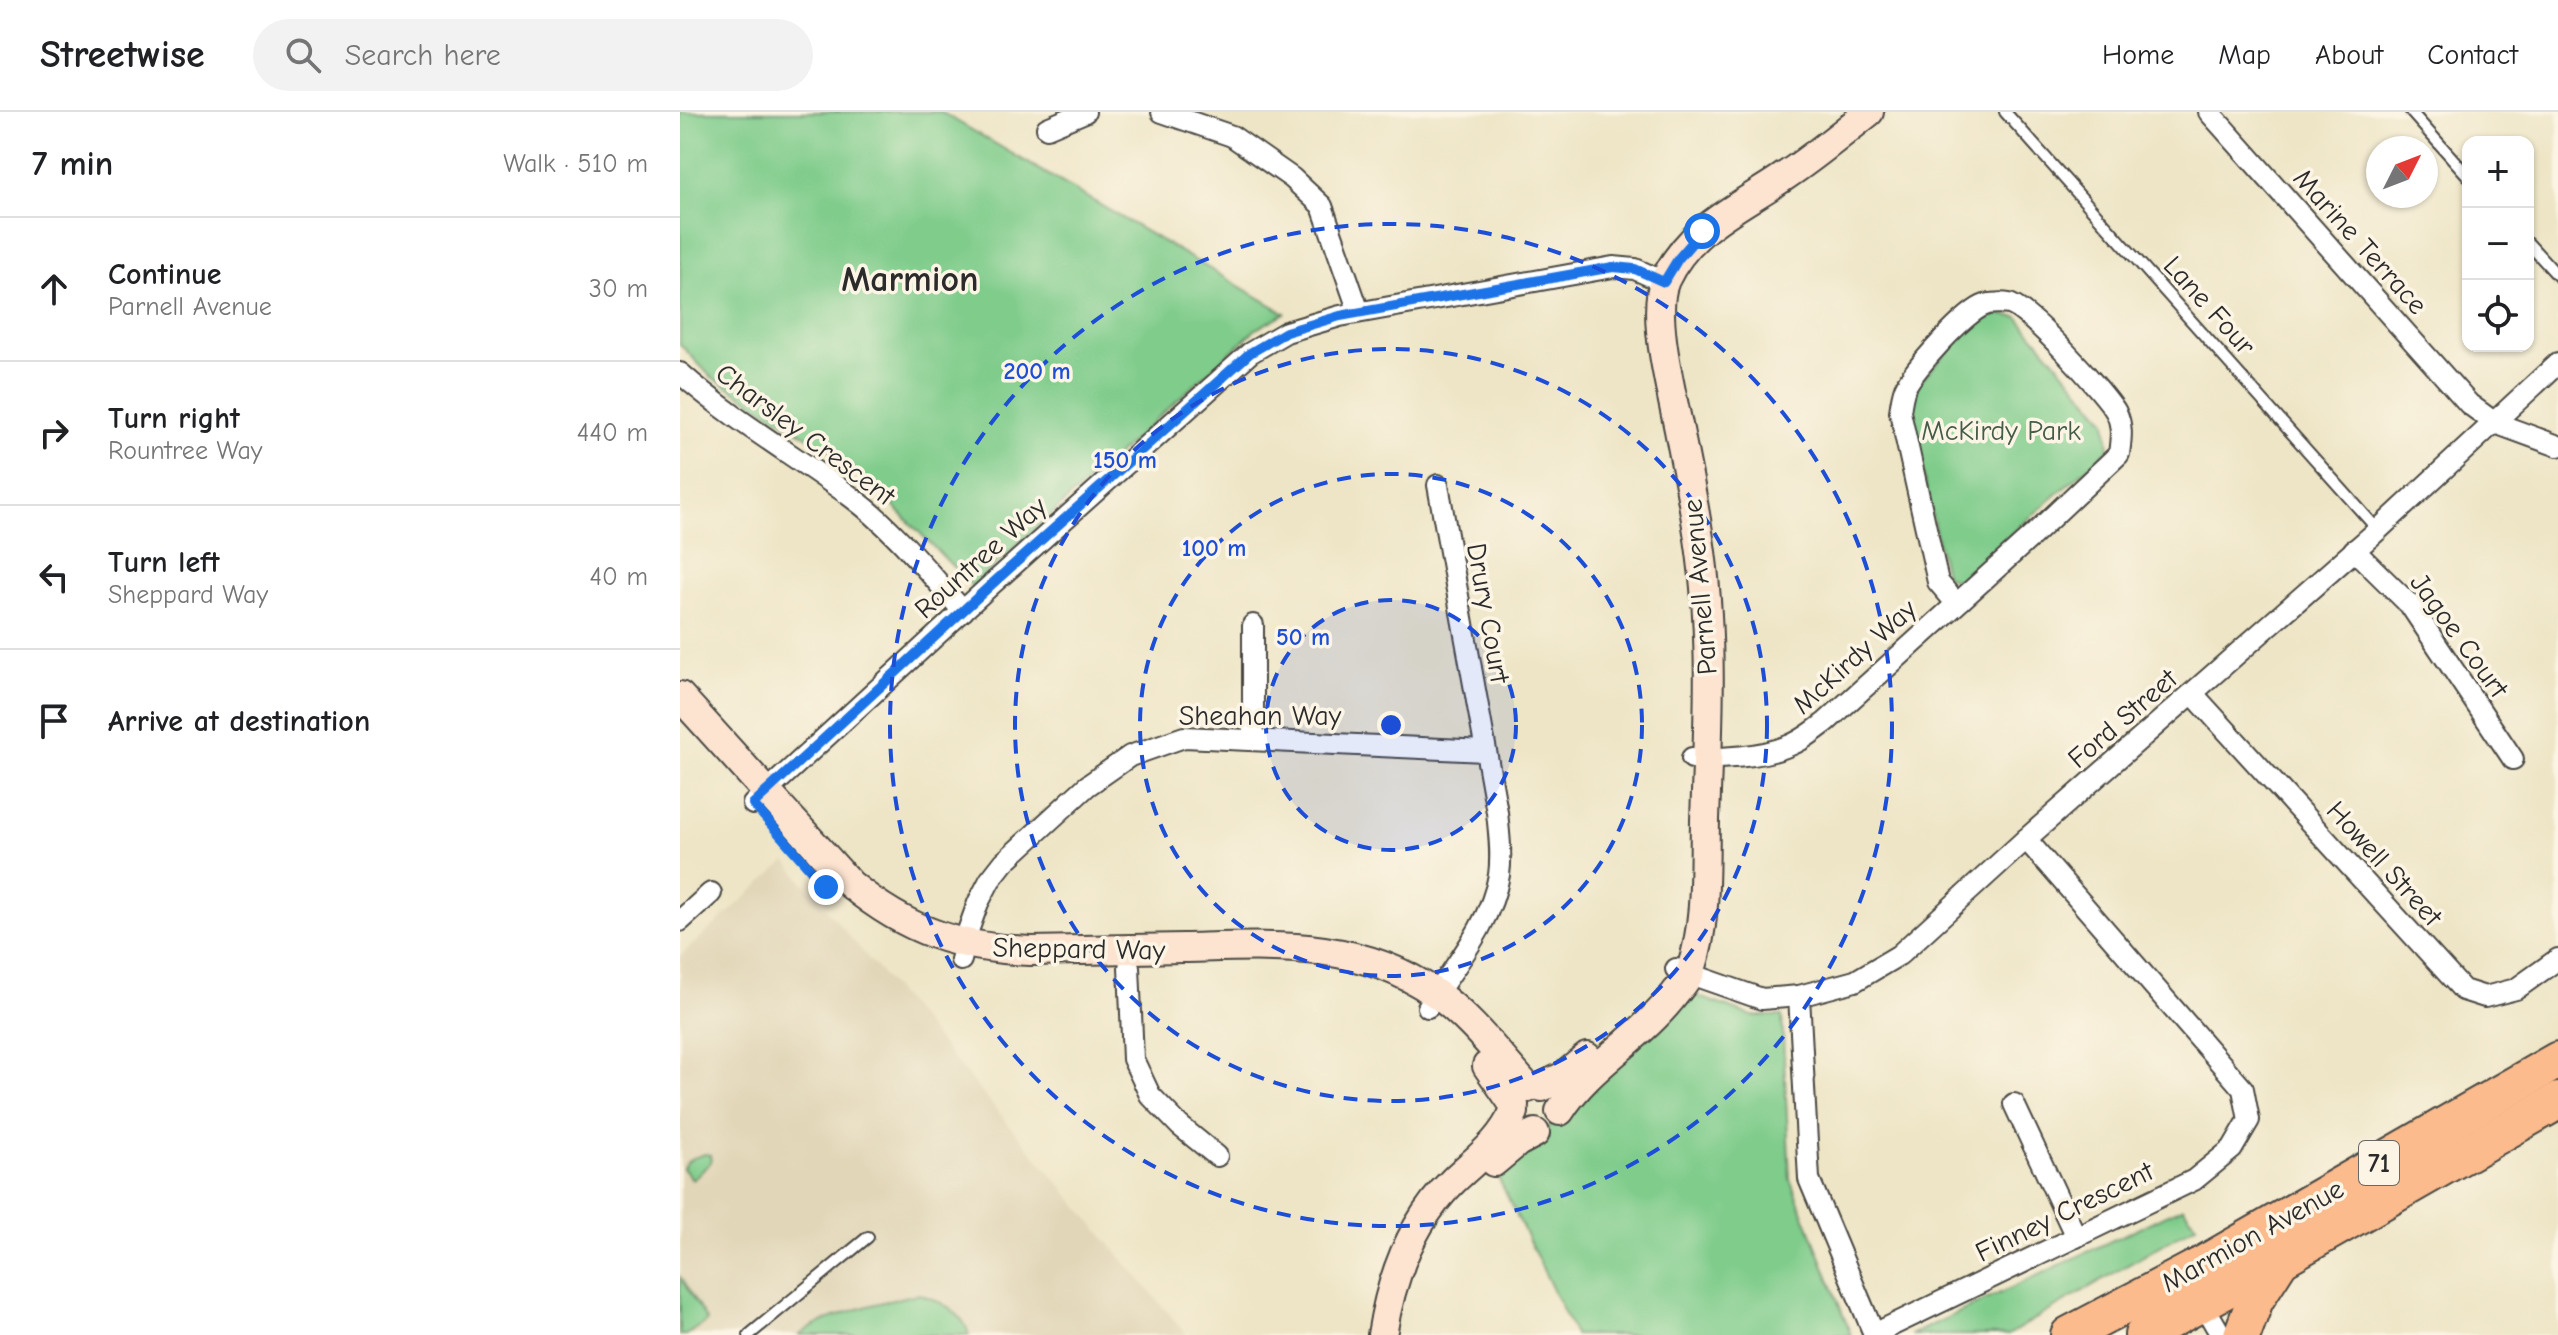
<!DOCTYPE html>
<meta charset="utf-8">
<style>
:root{--surface:#fff;--page:#f2f2f2;--text:#202124;--muted:#757577;--line:#e0e0e0}
body{margin:0;font-family:"Comic Neue",sans-serif;background:var(--page);color:var(--text)}
.controls{position:absolute;right:24px;top:24px;display:grid;overflow:hidden;border-radius:16px;box-shadow:0 2px 6px #0004}
.controls button{width:72px;height:72px;display:grid;place-items:center;padding:0;border:0;border-bottom:2px solid var(--line);background:var(--surface);color:var(--text);font:40px sans-serif}
.compass{position:absolute;left:1686px;top:24px;width:72px;height:72px;border-radius:50%;background:var(--surface);box-shadow:0 2px 6px #0004;rotate:48deg}
.stop{position:absolute;width:24px;height:24px;margin:-18px;border:6px solid #1a73e8;border-radius:50%;background:#fff}
.stop.end{background:#1a73e8;border-color:#fff;box-shadow:0 2px 8px #0008}
.list{margin:0;padding:0;list-style:none}
h2{display:flex;justify-content:space-between;align-items:center;height:104px;margin:0;padding:0 32px;font-size:34px}
h2 small{font-size:26px;font-weight:400;color:var(--muted)}
.list li{display:grid;grid-template-columns:52px 1fr auto;gap:24px;align-items:center;box-sizing:border-box;height:144px;padding:0 32px;border-top:2px solid var(--line)}
.list b{display:block;font-size:30px;white-space:nowrap}
.list p{margin:0;font-size:26px;white-space:nowrap;color:var(--muted)}
.list em{font-size:26px;font-style:normal;color:var(--muted)}
.icon{flex:none;width:44px;height:44px;fill:none;stroke:currentColor;stroke-width:2;stroke-linecap:round;stroke-linejoin:round}
.map{position:relative;flex:none;width:1878px;height:1223px;overflow:hidden}
header{display:flex;align-items:center;gap:48px;box-sizing:border-box;height:112px;padding:0 40px;background:var(--surface);border-bottom:2px solid var(--line)}
header strong{font-size:38px}
nav{display:flex;gap:44px;margin-inline-start:auto;font-size:28px}
.search{width:560px;height:72px;background:var(--page);display:flex;align-items:center;gap:20px;box-sizing:border-box;padding:0 28px;border-radius:44px;color:var(--muted);font-size:30px}
main{display:flex}
aside{flex:1;background:var(--surface)}
.map>svg:first-child{display:block}
.built{fill:#e1d6b7}
.green{fill:#7fcc8b;stroke:#557c5b;stroke-width:2}
.lines{fill:none;stroke-linecap:round;stroke-linejoin:round}
.lane-casing{stroke:#484742;stroke-width:14}
.street-casing{stroke:#484742;stroke-width:24}
.secondary-casing{stroke:#484742;stroke-width:32}
.highway-casing{stroke:#484742;stroke-width:40}
.lane{stroke:#fff;stroke-width:10}
.street{stroke:#fff;stroke-width:20}
.secondary{stroke:#fde4d1;stroke-width:28}
.highway{stroke:#fbbb8d;stroke-width:36}
.route{stroke:#1a73e8;stroke-width:10}
.ring{fill:none;stroke:#1d4ed8;stroke-width:4;stroke-dasharray:14 10}
.labels{text-anchor:middle;stroke-width:7;stroke-linejoin:round;paint-order:stroke}
.shield{fill:#fcf5e5;stroke:#6a6863;stroke-width:2}
.shield-label{font-size:26px;font-weight:bold;fill:#2b2b2b}
.street-label{font-size:28px;fill:#2b2b2b;stroke:#fcf5e5}
.park-label{font-size:28px;fill:#445b48;stroke:#fcf5e5}
.district-label{font-size:36px;font-weight:bold;fill:#2b2b2b;stroke:#fcf5e5}
.centre{fill:#1d4ed8;stroke:#fcf5e5;stroke-width:4}
.ring-label{font-size:24px;text-anchor:middle;font-weight:bold;fill:#1d4ed8;stroke:#fcf5e5;stroke-width:7;stroke-linejoin:round;paint-order:stroke}
</style>
<header>
<strong>Streetwise</strong>
<div class="search"><svg class="icon" aria-label="search" viewBox="0 0 24 24"><circle cx="10" cy="10" r="6"/><path d="M15 15l6 6"/></svg>Search here</div>
<nav><a>Home</a><a>Map</a><a>About</a><a>Contact</a></nav>
</header>
<main>
<aside>
<h2>7 min<small>Walk · 510 m</small></h2>
<ul class="list">
<li><svg class="icon" aria-label="ahead" viewBox="0 0 24 24"><path d="M12 20V5M6 11l6-6 6 6"/></svg><div><b>Continue</b><p>Parnell Avenue</p></div><em>30 m</em></li>
<li><svg class="icon" aria-label="right" viewBox="0 0 24 24"><path d="M7 20v-9h11M14 6l5 5-5 5"/></svg><div><b>Turn right</b><p>Rountree Way</p></div><em>440 m</em></li>
<li><svg class="icon" aria-label="left" viewBox="0 0 24 24"><path d="M17 20v-9H6M10 6l-5 5 5 5"/></svg><div><b>Turn left</b><p>Sheppard Way</p></div><em>40 m</em></li>
<li><svg class="icon" aria-label="arrive" viewBox="0 0 24 24"><path d="M6 21V4h12l-3 4 3 4H6"/></svg><div><b>Arrive at destination</b></div></li>
</ul>
</aside>
<div class="map">
<svg width="1878" height="1223" viewBox="0 0 1878 1223">
<rect width="100%" height="100%" fill="#fcf5e5"/>
<filter id="ink" filterUnits="userSpaceOnUse"><feTurbulence type="fractalNoise" baseFrequency=".0125" numOctaves="2"/><feDisplacementMap in="SourceGraphic" scale="16" xChannelSelector="R" yChannelSelector="G"/><feConvolveMatrix kernelMatrix="1 2 1 2 8 2 1 2 1" color-interpolation-filters="sRGB"/></filter>
<filter id="wash" filterUnits="userSpaceOnUse"><feTurbulence type="fractalNoise" baseFrequency=".006" numOctaves="4" result="noise"/><feDisplacementMap in="SourceGraphic" scale="32" xChannelSelector="R" yChannelSelector="G"/><feGaussianBlur stdDeviation="1.8" result="paint"/><feColorMatrix in="noise" values="0 0 0 0 0 0 0 0 0 0 0 0 0 0 0 0 0 1.4 0 .05"/><feComposite in="paint" operator="in"/></filter>
<g filter="url(#wash)">
<rect width="100%" height="100%" fill="#eee5c6"/>
<!-- built -->
<polygon class="built" points="106,749 507,1223 0,1223 0,844"/>
<!-- green -->
<g class="green">
<polygon points="0,0 261,0 605,201 576,217 292,474 191,371 152,340 30,264 0,232"/>
<polygon points="1315,202 1338,205 1426,309 1429,337 1277,469 1265,463 1231,306 1235,274 1284,223"/>
<polygon points="1003,879 1072,904 1102,904 1110,1067 1171,1223 895,1223 817,1063 980,911"/>
<path d="M 25,1042 L 30,1043 L 31,1050 L 13,1068 L 3,1056 C 7,1047 16,1045 25,1042 Z"/>
<polygon points="1503,1095 1516,1113 1328,1223 1231,1223"/>
<polygon points="0,1165 27,1209 6,1223 0,1223"/>
<path d="M 240,1182 C 261,1190 283,1199 289,1223 L 120,1223 C 143,1204 210,1187 240,1182 Z"/>
</g>
</g>
<g filter="url(#ink)">
<g class="lines">
<!-- lane casing -->
<g class="lane-casing">
<g id="lane">
<polyline points="1325,0 1698,418"/>
<polyline points="1731,0 1788,64"/>
<polyline points="1848,131 1878,164"/>
<polyline points="69,1223 188,1125"/>
</g>
</g>
<!-- street casing -->
<g class="street-casing">
<g id="street">
<polyline points="482,0 552,24 612,66 642,94 679,200"/>
<polyline points="1529,0 1789,292 1815,311 1878,334"/>
<polyline points="367,16 405,0"/>
<path d="M 0,261 C 53,308 114,343 170,384 C 213,415 248,460 283,499"/>
<polyline points="1674,438 1730,493 1833,647"/>
<polyline points="573,513 573,626"/>
<polyline points="1513,582 1783,878 1805,885 1836,877 1878,847"/>
<path d="M 1012,646 C 1040,647 1082,645 1108,634 C 1122,629 1134,619 1146,610 L 1352,424 L 1439,342 C 1441,327 1443,314 1436,300 C 1426,282 1348,196 1329,192 C 1324,191 1310,191 1305,193 C 1286,199 1233,258 1225,276 C 1222,284 1221,292 1220,300 L 1258,470 L 1276,491"/>
<polyline points="73,692 312,472 570,241 606,220 660,204 933,155 955,157 984,170"/>
<polyline points="0,809 31,781"/>
<polyline points="281,848 288,819 298,791 310,768 324,750 407,674 450,644 504,625 805,639"/>
<polyline points="449,855 453,947 470,983 500,1014 537,1044"/>
<polyline points="996,857 1082,887 1119,884 1175,869 1219,843 1346,727 1698,418 1878,251"/>
<polyline points="1119,884 1129,1067 1194,1222 1514,1068 1552,1037 1569,1008 1563,977 1346,727"/>
<path d="M 748,895 C 774,854 811,812 819,763 C 822,742 819,721 817,700 L 758,373"/>
<polyline points="1334,992 1396,1125"/>
<polyline points="1519,1185 1541,1223"/>
</g>
</g>
<!-- secondary casing -->
<g class="secondary-casing">
<g id="secondary">
<path d="M 0,584 L 170,772 C 227,819 278,836 351,839 C 402,838 453,837 503,836 C 593,834 677,827 755,881 C 789,904 820,945 848,976"/>
<polyline points="807,954 834,993"/>
<polyline points="862,975 884,964 907,945"/>
<path d="M 880,999 C 907,955 961,926 994,883 C 1000,875 1008,867 1011,858 C 1027,810 1024,758 1025,708 C 1028,622 1033,534 1022,448 C 1017,406 1008,364 1000,323 C 993,285 970,202 985,168 C 1010,115 1058,96 1102,66 C 1133,46 1160,23 1189,0"/>
<polyline points="814,1050 838,1030 855,1021"/>
<path d="M 702,1223 C 711,1166 731,1110 773,1069 C 798,1045 819,1032 834,1000"/>
</g>
</g>
<!-- highway casing -->
<g class="highway-casing">
<g id="highway">
<polyline points="1389,1223 1520,1154 1878,948"/>
<polyline points="1463,1223 1600,1148 1878,989"/>
<polyline points="1562,1223 1575,1188 1600,1149"/>
</g>
</g>
<!-- lane -->
<use href="#lane" class="lane"/>
<!-- street -->
<use href="#street" class="street"/>
<!-- secondary -->
<use href="#secondary" class="secondary"/>
<!-- highway -->
<use href="#highway" class="highway"/>
</g>
</g>
<g class="lines" filter="url(#ink)">
<!-- route -->
<polyline class="route" points="146,775 73,692 312,472 570,241 606,220 660,204 933,155 955,157 984,170 998,147 1022,119"/>
</g>
<!-- distance rings -->
<circle cx="711" cy="613" r="125" fill="#1d4ed8" fill-opacity=".12"/>
<g class="ring">
<circle cx="711" cy="613" r="125"/>
<circle cx="711" cy="613" r="251"/>
<circle cx="711" cy="613" r="376"/>
<circle cx="711" cy="613" r="501"/>
</g>
<g class="labels">
<!-- shield labels -->
<rect class="shield" x="1679" y="1029" width="40" height="44" rx="6"/>
<g class="shield-label">
<text x="1699" y="1060">71</text>
</g>
<!-- street labels -->
<g class="street-label">
<text transform="translate(1681 129) rotate(48)" y="10">Marine Terrace</text>
<text transform="translate(1530 193) rotate(48)" y="10">Lane Four</text>
<text transform="translate(126 322) rotate(37)" y="10">Charsley Crescent</text>
<text transform="translate(300 445) rotate(-42)" y="10">Rountree Way</text>
<text transform="translate(1019 475) rotate(-95)" y="10">Parnell Avenue</text>
<text transform="translate(809 501) rotate(80)" y="10">Drury Court</text>
<text transform="translate(1780 523) rotate(54)" y="10">Jagoe Court</text>
<text transform="translate(1174 544) rotate(-42)" y="10">McKirdy Way</text>
<text x="580" y="613">Sheahan Way</text>
<text transform="translate(1442 606) rotate(-41)" y="10">Ford Street</text>
<text transform="translate(1705 751) rotate(48)" y="10">Howell Street</text>
<text transform="translate(399 836) rotate(1)" y="10">Sheppard Way</text>
<text transform="translate(1384 1099) rotate(-26)" y="10">Finney Crescent</text>
<text transform="translate(1572 1123) rotate(-29)" y="10">Marmion Avenue</text>
</g>
<!-- park labels -->
<g class="park-label">
<text x="1321" y="328">McKirdy Park</text>
</g>
<!-- district labels -->
<g class="district-label">
<text x="230" y="179">Marmion</text>
</g>
</g>
<circle cx="711" cy="613" r="12" class="centre"/>
<g class="ring-label">
<text x="357" y="267">200 m</text>
<text x="445" y="356">150 m</text>
<text x="534" y="444">100 m</text>
<text x="623" y="533">50 m</text>
</g>
</svg>
<div class="controls">
<button>+</button>
<button>−</button>
<button><svg class="icon" aria-label="locate" viewBox="0 0 24 24"><circle cx="12" cy="12" r="6"/><path d="M12 2v4M12 18v4M2 12h4M18 12h4"/></svg></button>
</div>
<svg class="compass" viewBox="-18 -18 36 36"><path d="M0-13l5 13h-10z" fill="#e53935"/><path d="M0 13l5-13h-10z" fill="#757577"/></svg>
<div class="stop" style="left:1022px;top:119px"></div>
<div class="stop end" style="left:146px;top:775px"></div>
</div>
</main>
